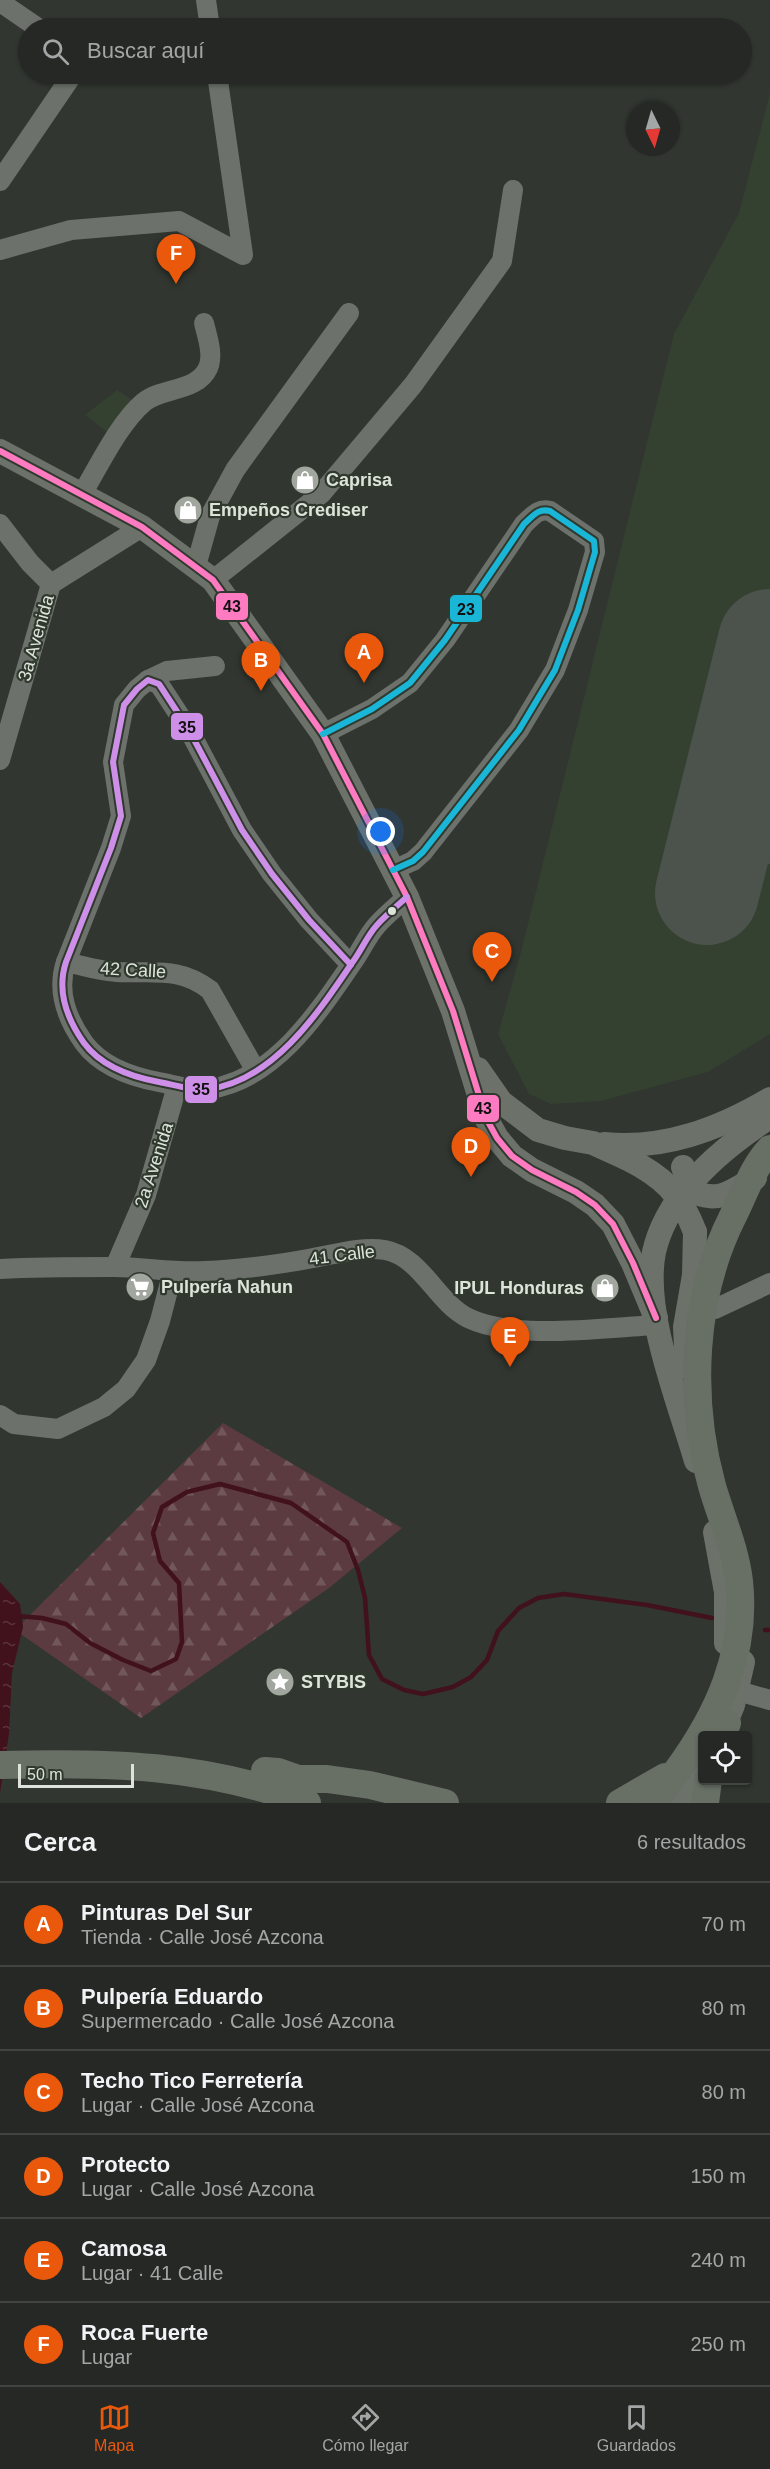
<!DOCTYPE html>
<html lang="es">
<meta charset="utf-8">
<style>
:root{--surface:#252824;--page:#2d302c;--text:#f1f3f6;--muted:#a3a6a6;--line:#424441;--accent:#ea580c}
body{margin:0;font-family:Helvetica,sans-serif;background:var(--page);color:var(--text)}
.controls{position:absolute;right:18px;bottom:18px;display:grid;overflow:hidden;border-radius:6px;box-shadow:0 2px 4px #0004}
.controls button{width:54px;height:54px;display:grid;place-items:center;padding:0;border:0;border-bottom:2px solid var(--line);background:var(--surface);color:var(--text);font:30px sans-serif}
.compass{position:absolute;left:626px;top:102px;width:54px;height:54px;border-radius:50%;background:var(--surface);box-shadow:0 2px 4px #0004;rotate:175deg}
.scale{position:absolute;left:18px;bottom:15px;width:116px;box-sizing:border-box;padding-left:6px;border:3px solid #dde3db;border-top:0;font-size:16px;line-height:21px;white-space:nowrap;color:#dde3db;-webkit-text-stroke:4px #30392d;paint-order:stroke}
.you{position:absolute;left:381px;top:832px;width:21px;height:21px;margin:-15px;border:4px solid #fff;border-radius:50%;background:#1a73e8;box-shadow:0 0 0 9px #1a73e833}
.badge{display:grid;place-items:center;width:39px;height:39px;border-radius:50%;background:var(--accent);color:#fff;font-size:20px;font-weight:700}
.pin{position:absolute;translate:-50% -50px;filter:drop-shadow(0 2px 3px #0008)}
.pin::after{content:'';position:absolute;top:32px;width:21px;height:18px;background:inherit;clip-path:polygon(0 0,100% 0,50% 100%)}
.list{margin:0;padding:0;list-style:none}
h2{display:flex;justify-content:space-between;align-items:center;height:78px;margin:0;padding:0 24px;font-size:26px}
h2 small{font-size:20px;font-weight:400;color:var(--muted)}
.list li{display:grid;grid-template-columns:39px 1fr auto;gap:18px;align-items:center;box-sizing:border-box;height:84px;padding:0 24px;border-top:2px solid var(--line)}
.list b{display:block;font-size:22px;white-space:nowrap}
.list p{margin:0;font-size:20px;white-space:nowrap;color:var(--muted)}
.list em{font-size:20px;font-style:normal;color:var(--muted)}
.icon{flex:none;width:33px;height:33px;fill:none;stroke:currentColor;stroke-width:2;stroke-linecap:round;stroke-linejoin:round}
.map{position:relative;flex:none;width:770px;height:1803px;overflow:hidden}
.search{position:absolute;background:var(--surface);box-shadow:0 2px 4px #0004;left:18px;right:18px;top:18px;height:66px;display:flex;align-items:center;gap:15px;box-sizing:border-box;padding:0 21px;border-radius:33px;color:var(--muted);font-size:22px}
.sheet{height:582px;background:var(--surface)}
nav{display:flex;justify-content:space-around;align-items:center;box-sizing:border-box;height:84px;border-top:2px solid var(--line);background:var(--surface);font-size:16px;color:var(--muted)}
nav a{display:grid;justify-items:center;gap:3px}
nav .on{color:var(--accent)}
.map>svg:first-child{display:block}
.built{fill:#344030}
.forest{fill:url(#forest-firs)}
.water{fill:url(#water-ripples)}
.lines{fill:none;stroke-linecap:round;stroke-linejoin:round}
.stream{stroke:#41111c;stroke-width:4.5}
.taxiway{stroke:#4c524c;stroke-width:42}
.runway{stroke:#4c524c;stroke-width:104}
.minor{stroke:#6c726b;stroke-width:20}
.major{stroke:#6c726a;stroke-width:24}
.highway{stroke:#687066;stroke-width:28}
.major-bridge{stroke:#6c726a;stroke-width:24}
.highway-bridge{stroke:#687066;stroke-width:28}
.bus-1-casing{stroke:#30392d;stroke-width:10}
.bus-2-casing{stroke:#30392d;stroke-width:10}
.bus-3-casing{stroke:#30392d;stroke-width:10}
.bus-1{stroke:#fe7ac1;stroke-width:6}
.bus-2{stroke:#1ab6d8;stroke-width:6}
.bus-3{stroke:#ce8fe9;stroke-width:6}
.bus-dot{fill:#dde3db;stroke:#30392d;stroke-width:2}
.labels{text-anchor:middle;stroke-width:4.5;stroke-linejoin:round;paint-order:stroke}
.poi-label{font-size:18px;font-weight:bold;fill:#dde3db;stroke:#30392d;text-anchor:start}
.street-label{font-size:18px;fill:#dde3db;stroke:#30392d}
.line-badge{stroke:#30392d;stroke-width:2}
.pale-badge-label{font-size:16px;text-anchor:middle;font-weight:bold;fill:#111}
</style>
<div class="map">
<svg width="770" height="1803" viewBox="0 0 770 1803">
<defs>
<pattern id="forest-firs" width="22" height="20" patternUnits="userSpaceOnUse" patternTransform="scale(1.5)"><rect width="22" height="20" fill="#5b3b3f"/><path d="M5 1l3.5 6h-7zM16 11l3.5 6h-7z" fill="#72575a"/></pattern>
<pattern id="water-ripples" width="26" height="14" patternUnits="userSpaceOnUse" patternTransform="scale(1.5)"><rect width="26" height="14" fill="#41111c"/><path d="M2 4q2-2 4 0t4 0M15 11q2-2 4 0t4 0" fill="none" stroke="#5c343c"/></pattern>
</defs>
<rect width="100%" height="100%" fill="#313630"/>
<!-- built -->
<g class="built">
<polygon points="770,93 770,1034 708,1072 601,1101 551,1104 529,1094 498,1034 521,952 674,334 739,213"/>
<polygon points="117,390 137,403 111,435 85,415"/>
</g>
<!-- forest -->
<polygon class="forest" points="223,1423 402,1528 329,1588 141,1718 15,1630"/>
<!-- water -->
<polygon class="water" points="0,1582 20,1604 23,1627 12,1673 9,1734 0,1793"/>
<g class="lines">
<!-- stream -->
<g class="stream">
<polyline points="17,1616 42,1618 66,1624 90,1643 123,1660 151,1671 176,1659 182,1642 179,1583 160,1561 153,1533 162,1507 187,1492 220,1484 291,1503 347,1542 358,1570 365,1598 369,1655 382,1679 404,1690 423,1694 453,1687 471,1677 487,1660 498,1631 519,1608 538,1598 564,1594 647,1605 712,1618"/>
<polyline points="765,1630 770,1630"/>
</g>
<!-- taxiway -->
<path class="taxiway" d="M 739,767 C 741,804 744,816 770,843"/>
<!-- runway -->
<polyline class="runway" points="707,893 770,641"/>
<!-- minor -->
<g class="minor">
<polyline points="206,0 210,28"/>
<polyline points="0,2 38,28"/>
<polyline points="0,181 73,74"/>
<polyline points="0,250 71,230 179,221 243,255 217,74"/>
<path d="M 82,494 C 99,466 119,423 144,402 C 163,387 197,392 208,368 C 214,355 207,336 204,323"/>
<polyline points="0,524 30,563 51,584"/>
<polyline points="196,566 210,516 235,470 349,313"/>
<polyline points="213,580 321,494 413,385 502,261 513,190"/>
<polyline points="148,680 167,671 215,666"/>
<path d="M 323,734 L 372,709 L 410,683 L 445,640 L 524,524 C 533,516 538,508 550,511 L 594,541 L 595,552 L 578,610 L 555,670 L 519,730 L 423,852 L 413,861 L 393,870"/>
<polyline points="0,760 51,584 142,527"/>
<path d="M 66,962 C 82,966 100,971 117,972 C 153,974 179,966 210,990 L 256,1071"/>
<path d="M 351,965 L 309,920 L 272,874 L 242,830 L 189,730 L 159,684 L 148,680 L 137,689 L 124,705 L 113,762 L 121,816 L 111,848 L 66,962 C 56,992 67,1019 84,1043 C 101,1066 132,1077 159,1082 C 175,1085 193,1091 209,1089 C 274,1080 318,1013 352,963 C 361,951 367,936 377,925 C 386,915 397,906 407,897"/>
<polyline points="115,1267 146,1195 177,1086"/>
<path d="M 0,1269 C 38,1267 76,1267 114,1267 C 144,1267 174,1273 205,1271 C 239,1270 274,1265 308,1259 C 333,1255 360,1246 385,1250 C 422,1257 436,1302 468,1318 C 515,1341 606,1327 658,1325"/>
<polyline points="715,1309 770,1283"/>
<polyline points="0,1415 14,1424 58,1429 104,1407 126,1389 146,1360 160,1321 173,1271"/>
<polyline points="738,1691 770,1700"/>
</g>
<!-- major -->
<g class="major">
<polyline points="0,451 142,527 213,580 323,734 407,897 453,1011 486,1118 497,1138 512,1156 532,1170 576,1192 595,1205 613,1224 633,1263 656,1318"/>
<polyline points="478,1069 501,1102 538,1130 565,1138 593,1143 626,1158"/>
<path d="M 604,1144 C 664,1150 719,1129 770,1099"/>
<path d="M 697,1193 C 720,1203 735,1189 755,1178"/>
<polyline points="687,1367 685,1327 694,1275 695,1232"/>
<path d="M 696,1461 C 679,1402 642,1312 654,1252 C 667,1194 722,1148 770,1117"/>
<polyline points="715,1532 726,1592 726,1643"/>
<polyline points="720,1736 733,1705 743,1662"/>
<polyline points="678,1803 695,1782 702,1768"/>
</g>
<!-- highway -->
<g class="highway">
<polyline points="722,1736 727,1723"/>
<path d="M 0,1765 C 106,1762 207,1764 307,1803"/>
<polyline points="265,1771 278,1772 298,1779 327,1779 370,1785 445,1803"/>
<polyline points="620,1803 665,1777"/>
<polyline points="705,1803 708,1780"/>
</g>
<!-- major-bridge -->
<g class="major-bridge">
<path d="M 626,1158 C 664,1177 680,1193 695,1232"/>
<polyline points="683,1167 688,1182 697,1193"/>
</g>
<!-- highway-bridge -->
<path class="highway-bridge" d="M 653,1803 C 662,1794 669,1781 677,1771 C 718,1715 747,1653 739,1581 C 735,1548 721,1517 712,1486 C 688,1398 692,1297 733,1216 C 744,1194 753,1167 770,1149"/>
<!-- bus-1 casing -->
<g class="bus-1-casing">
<polyline id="bus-1" points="0,451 142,527 213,580 323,734 407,897 453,1011 486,1118 497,1138 512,1156 532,1170 576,1192 595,1205 613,1224 633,1263 656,1318"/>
</g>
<!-- bus-2 casing -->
<g class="bus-2-casing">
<path id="bus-2" d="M 323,734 L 372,709 L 410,683 L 445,640 L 524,524 C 533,516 538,508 550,511 L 594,541 L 595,552 L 578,610 L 555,670 L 519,730 L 423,852 L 413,861 L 393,870"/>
</g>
<!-- bus-3 casing -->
<g class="bus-3-casing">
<path id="bus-3" d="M 351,965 L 309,920 L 272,874 L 242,830 L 189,730 L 159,684 L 148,680 L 137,689 L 124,705 L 113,762 L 121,816 L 111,848 L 66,962 C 56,992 67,1019 84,1043 C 101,1066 132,1077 159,1082 C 175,1085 193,1091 209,1089 C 274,1080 318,1013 352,963 C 361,951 367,936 377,925 C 386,915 397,906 407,897"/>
</g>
<!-- bus-1 -->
<use href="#bus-1" class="bus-1"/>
<!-- bus-2 -->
<use href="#bus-2" class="bus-2"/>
<!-- bus-3 -->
<use href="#bus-3" class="bus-3"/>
</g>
<!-- icons -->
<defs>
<g id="shop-disc" transform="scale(1.5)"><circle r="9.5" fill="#a1a69f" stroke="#30392d"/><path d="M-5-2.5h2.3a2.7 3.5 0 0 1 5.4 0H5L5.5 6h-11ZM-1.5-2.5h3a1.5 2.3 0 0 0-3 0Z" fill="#fff"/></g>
<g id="supermarket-disc" transform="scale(1.5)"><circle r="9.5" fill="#a1a69f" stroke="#30392d"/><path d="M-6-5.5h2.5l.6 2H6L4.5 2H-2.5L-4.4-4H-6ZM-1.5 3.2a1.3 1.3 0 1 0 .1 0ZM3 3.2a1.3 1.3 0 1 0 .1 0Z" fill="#fff"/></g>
<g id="sight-disc" transform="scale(1.5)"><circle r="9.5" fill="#a1a69f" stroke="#30392d"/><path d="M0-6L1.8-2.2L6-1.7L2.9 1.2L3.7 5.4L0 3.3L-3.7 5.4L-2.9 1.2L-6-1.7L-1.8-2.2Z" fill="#fff"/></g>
</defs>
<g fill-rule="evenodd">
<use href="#shop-disc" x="305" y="480"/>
<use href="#shop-disc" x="188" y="510"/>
<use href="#supermarket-disc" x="140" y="1287"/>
<use href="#shop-disc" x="605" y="1288"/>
<use href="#sight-disc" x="280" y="1682"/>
</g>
<!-- markers -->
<circle class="bus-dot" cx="392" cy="911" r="5"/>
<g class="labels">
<!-- poi labels -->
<g class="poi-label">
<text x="326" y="486">Caprisa</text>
<text x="209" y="516">Empeños Crediser</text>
<text x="161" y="1293">Pulpería Nahun</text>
<text x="584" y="1294" text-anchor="end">IPUL Honduras</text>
<text x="301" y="1688">STYBIS</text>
</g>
<!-- street labels -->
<g class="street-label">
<text transform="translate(36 638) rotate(-74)" y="6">3a Avenida</text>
<text transform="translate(133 970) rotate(3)" y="6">42 Calle</text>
<text transform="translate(154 1165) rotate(-72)" y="6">2a Avenida</text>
<text transform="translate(342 1255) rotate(-7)" y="6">41 Calle</text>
</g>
</g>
<g class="line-badge">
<rect x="215" y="592" width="34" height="29" rx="6" fill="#fe7ac1"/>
<rect x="449" y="594" width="34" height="29" rx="6" fill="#1ab6d8"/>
<rect x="170" y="712" width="34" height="29" rx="6" fill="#ce8fe9"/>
<rect x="184" y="1075" width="34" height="29" rx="6" fill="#ce8fe9"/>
<rect x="466" y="1094" width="34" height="29" rx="6" fill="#fe7ac1"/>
</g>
<g class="pale-badge-label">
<text x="232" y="612">43</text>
<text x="466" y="615">23</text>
<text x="187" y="733">35</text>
<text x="201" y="1095">35</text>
<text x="483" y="1114">43</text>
</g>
</svg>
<div class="controls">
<button><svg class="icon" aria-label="locate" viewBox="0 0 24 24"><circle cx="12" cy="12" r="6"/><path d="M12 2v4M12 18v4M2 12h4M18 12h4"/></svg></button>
</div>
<svg class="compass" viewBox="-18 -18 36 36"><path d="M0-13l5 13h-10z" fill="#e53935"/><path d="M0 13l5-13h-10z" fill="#a3a6a6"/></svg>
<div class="scale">50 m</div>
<div class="you"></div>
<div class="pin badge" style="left:364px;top:683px">A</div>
<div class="pin badge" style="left:261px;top:691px">B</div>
<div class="pin badge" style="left:492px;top:982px">C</div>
<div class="pin badge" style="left:471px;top:1177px">D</div>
<div class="pin badge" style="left:510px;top:1367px">E</div>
<div class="pin badge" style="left:176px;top:284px">F</div>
<div class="search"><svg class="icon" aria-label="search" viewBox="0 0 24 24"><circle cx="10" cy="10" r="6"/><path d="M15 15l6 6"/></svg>Buscar aquí</div>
</div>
<section class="sheet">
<h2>Cerca<small>6 resultados</small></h2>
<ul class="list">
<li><span class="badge">A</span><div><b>Pinturas Del Sur</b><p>Tienda · Calle José Azcona</p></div><em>70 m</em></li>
<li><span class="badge">B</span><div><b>Pulpería Eduardo</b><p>Supermercado · Calle José Azcona</p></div><em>80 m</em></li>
<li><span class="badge">C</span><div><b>Techo Tico Ferretería</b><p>Lugar · Calle José Azcona</p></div><em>80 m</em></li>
<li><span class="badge">D</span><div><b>Protecto</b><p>Lugar · Calle José Azcona</p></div><em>150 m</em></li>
<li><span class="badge">E</span><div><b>Camosa</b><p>Lugar · 41 Calle</p></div><em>240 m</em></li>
<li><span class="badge">F</span><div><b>Roca Fuerte</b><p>Lugar</p></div><em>250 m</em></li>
</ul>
</section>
<nav>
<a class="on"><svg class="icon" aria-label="map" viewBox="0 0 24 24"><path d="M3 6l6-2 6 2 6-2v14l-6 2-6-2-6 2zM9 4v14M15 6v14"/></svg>Mapa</a>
<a><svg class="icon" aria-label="directions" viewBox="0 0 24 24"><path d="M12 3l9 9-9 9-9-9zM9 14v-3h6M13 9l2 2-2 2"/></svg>Cómo llegar</a>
<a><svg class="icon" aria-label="saved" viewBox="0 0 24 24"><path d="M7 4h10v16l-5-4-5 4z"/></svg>Guardados</a>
</nav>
